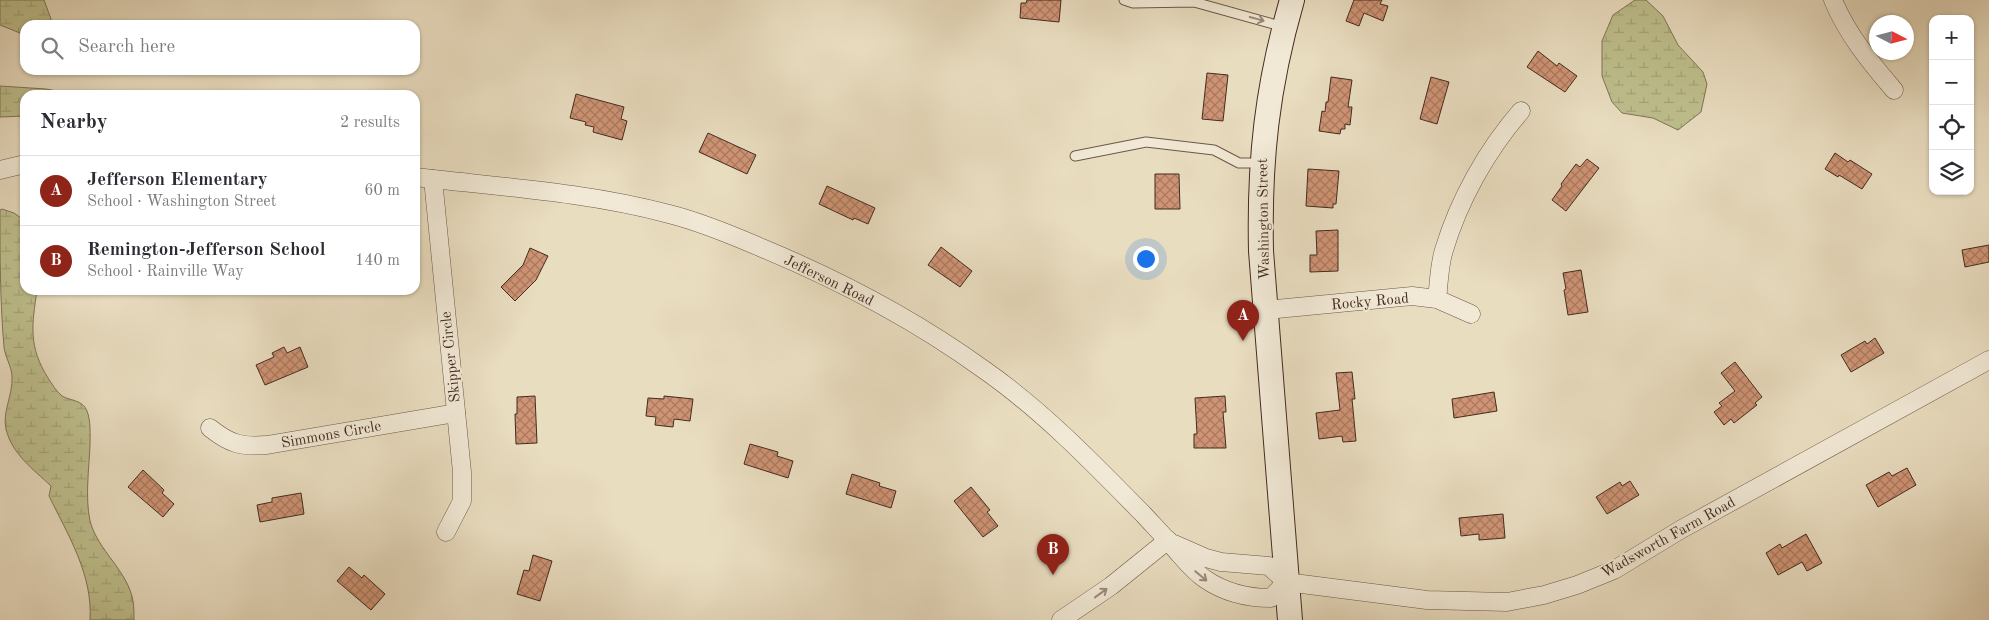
<!DOCTYPE html>
<meta charset="utf-8">
<style>
:root{--surface:#fff;--page:#f2f2f3;--text:#2b2b33;--muted:#7c7c81;--line:#e1e1e2;--accent:#8f2418}
body{margin:0;font-family:"Old Standard TT",serif;background:var(--page);color:var(--text)}
.controls{position:absolute;right:15px;top:15px;display:grid;overflow:hidden;border-radius:10px;box-shadow:0 1px 4px #0004}
.controls button{width:45px;height:45px;display:grid;place-items:center;padding:0;border:0;border-bottom:1px solid var(--line);background:var(--surface);color:var(--text);font:25px sans-serif}
.compass{position:absolute;left:1869px;top:15px;width:45px;height:45px;border-radius:50%;background:var(--surface);box-shadow:0 1px 4px #0004;rotate:96deg}
.you{position:absolute;left:1145px;top:258px;width:18px;height:18px;margin:-12px;border:4px solid #fff;border-radius:50%;background:#1a73e8;box-shadow:0 0 0 8px #1a73e833}
.badge{display:grid;place-items:center;width:32px;height:32px;border-radius:50%;background:var(--accent);color:#fff;font-size:16px;font-weight:700}
.pin{position:absolute;translate:-50% -41px;filter:drop-shadow(0 1px 2px #0008)}
.pin::after{content:'';position:absolute;top:26px;width:18px;height:15px;background:inherit;clip-path:polygon(0 0,100% 0,50% 100%)}
.list{margin:0;padding:0;list-style:none}
h2{display:flex;justify-content:space-between;align-items:center;height:65px;margin:0;padding:0 20px;font-size:21px}
h2 small{font-size:16px;font-weight:400;color:var(--muted)}
.list li{display:grid;grid-template-columns:32px 1fr auto;gap:15px;align-items:center;box-sizing:border-box;height:70px;padding:0 20px;border-top:1px solid var(--line)}
.list b{display:block;font-size:19px;white-space:nowrap}
.list p{margin:0;font-size:16px;white-space:nowrap;color:var(--muted)}
.list em{font-size:16px;font-style:normal;color:var(--muted)}
.icon{flex:none;width:28px;height:28px;fill:none;stroke:currentColor;stroke-width:2;stroke-linecap:round;stroke-linejoin:round}
.map{position:relative;flex:none;width:1989px;height:620px;overflow:hidden}
.search{position:absolute;background:var(--surface);box-shadow:0 1px 4px #0004;left:20px;top:20px;width:400px;height:55px;display:flex;align-items:center;gap:12px;box-sizing:border-box;padding:0 18px;border-radius:15px;color:var(--muted);font-size:19px}
.panel{position:absolute;background:var(--surface);box-shadow:0 1px 4px #0004;left:20px;top:90px;width:400px;height:205px;border-radius:15px}
.map>svg:first-child{display:block}
.wetland{fill:url(#wetland-marsh);stroke:#817556}
.building{fill:url(#building-cross-hatch);stroke:#442b1f}
.lines{fill:none;stroke-linecap:round;stroke-linejoin:round}
.service-casing{stroke:#6d5847;stroke-width:11}
.minor-casing{stroke:#6d5847;stroke-width:19}
.secondary-casing{stroke:#442b1f;stroke-width:26}
.service{stroke:#f1e9d6;stroke-width:9}
.minor{stroke:#f1e9d6;stroke-width:18}
.secondary{stroke:#f1e9d6;stroke-width:24}
.oneway{stroke:#9a8a7a}
.labels{text-anchor:middle;stroke-width:4;stroke-linejoin:round;paint-order:stroke}
.street-label{font-size:15px;fill:#442b1f;stroke:#f1e9d6}
</style>
<div class="map">
<svg width="1989" height="620" viewBox="0 0 1989 620">
<defs>
<pattern id="wetland-marsh" width="20" height="14" patternUnits="userSpaceOnUse" patternTransform="scale(1.25)"><rect width="20" height="14" fill="#bebf8d"/><path d="M1 5h8M5 5V1M11 12h8M15 12V8" fill="none" stroke="#a4a479"/></pattern>
<pattern id="building-cross-hatch" width="8" height="8" patternUnits="userSpaceOnUse" patternTransform="scale(1.25)"><rect width="8" height="8" fill="#cf9475"/><path d="M0 0l8 8M0 8l8-8" fill="none" stroke="#aa795f"/></pattern>
</defs>
<rect width="100%" height="100%" fill="#e9ddc0"/>
<filter id="stains"><feTurbulence type="fractalNoise" baseFrequency=".004" numOctaves="4"/><feColorMatrix values="0 0 0 0 .2 0 0 0 0 .09 0 0 0 0 .02 0 0 0 .5 -.17"/></filter>
<radialGradient id="worn" r=".72"><stop offset=".6" stop-color="#630" stop-opacity="0"/><stop offset="1" stop-color="#630" stop-opacity=".3"/></radialGradient>
<!-- wetland -->
<g class="wetland">
<polygon points="0,0 44,0 51,19 50,25 25,25 25,35 0,25"/>
<polygon points="1635,0 1646,0 1663,16 1678,45 1703,72 1707,84 1701,112 1678,130 1653,118 1622,113 1612,102 1602,76 1602,41 1613,15"/>
<polygon points="0,86 46,89 77,95 25,95 25,116 0,117"/>
<path d="M 2,209 L 14,213 L 25,221 L 25,290 L 37,290 C 32,325 28,346 48,378 C 52,384 56,391 62,396 C 71,401 83,400 87,411 C 91,421 90,435 90,445 C 89,469 85,497 90,521 C 98,551 128,571 133,601 C 134,607 134,614 134,620 L 90,620 C 93,575 68,535 49,496 L 51,486 C 33,469 12,454 6,429 C 2,412 13,395 12,377 C 12,367 5,357 4,347 C 0,302 0,256 0,210 Z"/>
</g>
<!-- building -->
<g class="building">
<polygon points="1027,0 1061,0 1059,22 1020,18 1021,3 1026,3"/>
<polygon points="1354,0 1382,0 1380,4 1388,6 1383,21 1364,13 1359,26 1346,21"/>
<polygon points="1538,51 1557,66 1559,63 1577,76 1565,92 1527,67"/>
<polygon points="1207,73 1228,75 1223,121 1202,119"/>
<polygon points="1331,77 1352,80 1348,107 1352,107 1350,125 1345,124 1345,129 1341,129 1340,134 1319,131 1322,111 1325,112 1326,102 1328,102"/>
<polygon points="1431,77 1449,82 1437,124 1420,119"/>
<polygon points="576,94 624,107 621,119 627,121 622,140 593,132 594,127 585,125 586,122 570,118"/>
<polygon points="708,133 756,155 747,174 699,152"/>
<polygon points="1835,153 1848,162 1850,160 1872,174 1862,189 1839,175 1838,177 1825,169"/>
<polygon points="1587,159 1599,168 1566,211 1552,200 1562,186 1561,184 1576,164 1580,167"/>
<polygon points="1308,169 1339,171 1336,204 1333,204 1333,208 1306,206"/>
<polygon points="1155,174 1179,174 1180,209 1155,209"/>
<polygon points="827,186 875,208 868,224 854,218 853,220 819,204"/>
<polygon points="1338,230 1338,271 1310,272 1310,255 1317,255 1316,231"/>
<polygon points="1989,245 1989,262 1965,267 1962,250"/>
<polygon points="941,247 972,271 960,287 928,265"/>
<polygon points="530,248 548,256 536,280 515,301 501,287 523,265"/>
<polygon points="1581,270 1588,312 1568,315 1564,290 1566,289 1563,273"/>
<polygon points="1875,338 1884,353 1851,372 1841,355 1865,341 1867,344"/>
<polygon points="284,347 287,353 300,347 308,367 265,385 256,365 274,357 272,353"/>
<polygon points="1735,362 1762,397 1755,403 1757,405 1734,423 1731,419 1724,425 1714,412 1722,406 1719,403 1735,391 1721,373"/>
<polygon points="1352,372 1355,399 1352,399 1356,441 1343,442 1342,436 1319,439 1316,413 1340,410 1336,373"/>
<polygon points="1494,392 1497,411 1454,418 1452,399"/>
<polygon points="535,396 537,443 516,444 515,414 517,414 517,397"/>
<polygon points="664,396 693,399 690,421 674,419 673,427 655,425 656,417 646,416 648,398 664,399"/>
<polygon points="1225,396 1226,412 1223,412 1226,448 1194,448 1194,434 1197,434 1195,398"/>
<polygon points="750,444 778,452 777,456 793,461 788,478 744,464"/>
<polygon points="1907,468 1916,485 1878,507 1866,485 1889,472 1892,476"/>
<polygon points="143,470 164,490 162,493 174,504 163,517 128,487"/>
<polygon points="852,474 880,483 879,486 896,491 891,508 846,494"/>
<polygon points="1630,481 1639,495 1607,514 1596,497 1620,482 1622,486"/>
<polygon points="971,487 990,510 987,512 998,526 983,537 954,501"/>
<polygon points="301,493 304,514 260,522 257,505 272,502 272,498"/>
<polygon points="1503,514 1505,538 1479,540 1479,534 1461,536 1459,518"/>
<polygon points="1806,534 1822,563 1807,571 1802,562 1778,575 1766,553 1780,544 1782,548"/>
<polygon points="533,555 552,561 540,601 517,594 524,570 529,571"/>
<polygon points="349,567 362,578 364,575 385,594 371,610 337,581"/>
</g>
<g class="lines">
<!-- service casing -->
<g class="service-casing">
<g id="service">
<polyline points="1124,0 1133,3 1194,2 1284,27"/>
<polyline points="1075,156 1146,142 1214,150 1239,163 1261,163"/>
</g>
</g>
<!-- minor casing -->
<g class="minor-casing">
<g id="minor">
<path d="M 1833,0 C 1847,34 1870,62 1894,90"/>
<polyline points="0,170 25,164"/>
<path d="M 415,177 C 500,187 587,192 669,214 C 701,222 732,235 762,248 C 839,280 915,320 983,369 C 1042,410 1093,463 1144,515 C 1154,526 1164,536 1174,548 C 1184,559 1193,571 1205,579 C 1224,592 1248,598 1271,598 L 1286,582"/>
<polyline points="433,179 462,472 462,501 446,532"/>
<path d="M 1437,299 C 1439,283 1439,266 1444,250 C 1459,200 1487,150 1521,111"/>
<polyline points="1266,310 1412,296 1437,299 1471,314"/>
<path d="M 210,428 C 230,444 241,447 267,445 L 456,413"/>
<polyline points="1174,544 1206,558 1221,562 1269,566 1286,582"/>
<polyline points="1286,582 1427,600 1507,602 1544,595 1577,585 1614,570 1680,530 1989,360"/>
<polyline points="1061,620 1111,586 1168,540"/>
</g>
</g>
<!-- secondary casing -->
<g class="secondary-casing">
<path id="secondary" d="M 1290,620 L 1261,251 C 1259,160 1267,87 1292,0"/>
</g>
<!-- service -->
<use href="#service" class="service"/>
<!-- minor -->
<use href="#minor" class="minor"/>
<!-- secondary -->
<use href="#secondary" class="secondary"/>
</g>
<!-- one-way arrows -->
<defs><path id="oneway-shaft" d="M-6 0H5M1.5-3L5.5 0L1.5 3" fill="none" stroke-width="1.6" stroke-linecap="round" stroke-linejoin="round" transform="scale(1.25)"/></defs>
<g class="oneway">
<use href="#oneway-shaft" transform="translate(1257 19) rotate(15)"/>
<use href="#oneway-shaft" transform="translate(1201 576) rotate(40)"/>
<use href="#oneway-shaft" transform="translate(1101 593) rotate(-36)"/>
</g>
<g class="labels">
<!-- street labels -->
<g class="street-label">
<text transform="translate(1263 219) rotate(-91)" y="5">Washington Street</text>
<text transform="translate(829 280) rotate(26)" y="5">Jefferson Road</text>
<text transform="translate(1370 301) rotate(-5)" y="5">Rocky Road</text>
<text transform="translate(450 357) rotate(-96)" y="5">Skipper Circle</text>
<text transform="translate(331 434) rotate(-10)" y="5">Simmons Circle</text>
<text transform="translate(1668 537) rotate(-29)" y="5">Wadsworth Farm Road</text>
</g>
</g>
<rect width="100%" height="100%" filter="url(#stains)"/>
<rect width="100%" height="100%" fill="url(#worn)"/>
</svg>
<div class="controls">
<button>+</button>
<button>−</button>
<button><svg class="icon" aria-label="locate" viewBox="0 0 24 24"><circle cx="12" cy="12" r="6"/><path d="M12 2v4M12 18v4M2 12h4M18 12h4"/></svg></button>
<button><svg class="icon" aria-label="layers" viewBox="0 0 24 24"><path d="M12 4l9 5-9 5-9-5zM3 14l9 5 9-5"/></svg></button>
</div>
<svg class="compass" viewBox="-18 -18 36 36"><path d="M0-13l5 13h-10z" fill="#e53935"/><path d="M0 13l5-13h-10z" fill="#7c7c81"/></svg>
<div class="you"></div>
<div class="pin badge" style="left:1243px;top:341px">A</div>
<div class="pin badge" style="left:1053px;top:575px">B</div>
<div class="search"><svg class="icon" aria-label="search" viewBox="0 0 24 24"><circle cx="10" cy="10" r="6"/><path d="M15 15l6 6"/></svg>Search here</div>
<section class="panel">
<h2>Nearby<small>2 results</small></h2>
<ul class="list">
<li><span class="badge">A</span><div><b>Jefferson Elementary</b><p>School · Washington Street</p></div><em>60 m</em></li>
<li><span class="badge">B</span><div><b>Remington-Jefferson School</b><p>School · Rainville Way</p></div><em>140 m</em></li>
</ul>
</section>
</div>
